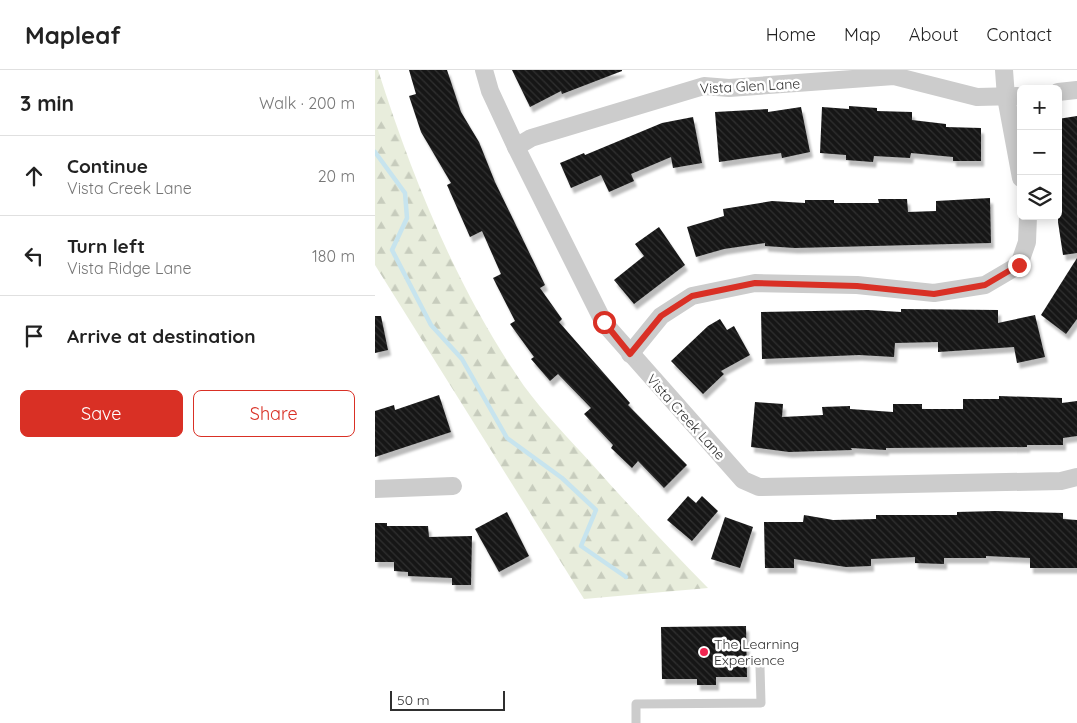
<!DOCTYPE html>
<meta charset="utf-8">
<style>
:root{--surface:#fff;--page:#f2f2f2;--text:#222;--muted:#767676;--line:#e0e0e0;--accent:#d93025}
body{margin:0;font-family:Quicksand,sans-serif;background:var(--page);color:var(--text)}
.controls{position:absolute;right:15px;top:15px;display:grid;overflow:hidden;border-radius:8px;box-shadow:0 2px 12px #0003}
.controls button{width:45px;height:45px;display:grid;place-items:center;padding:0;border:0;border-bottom:1px solid var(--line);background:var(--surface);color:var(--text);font:25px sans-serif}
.scale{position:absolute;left:15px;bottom:12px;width:115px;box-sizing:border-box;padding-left:5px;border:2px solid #2f2f2f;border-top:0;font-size:14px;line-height:18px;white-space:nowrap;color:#2f2f2f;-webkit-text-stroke:4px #fff;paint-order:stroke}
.stop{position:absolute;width:15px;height:15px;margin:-11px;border:4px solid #d93025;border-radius:50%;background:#fff}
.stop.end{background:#d93025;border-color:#fff;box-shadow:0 1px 5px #0008}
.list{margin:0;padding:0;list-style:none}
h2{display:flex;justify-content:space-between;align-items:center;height:65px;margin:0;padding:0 20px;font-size:21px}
h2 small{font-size:16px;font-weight:400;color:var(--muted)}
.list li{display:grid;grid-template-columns:32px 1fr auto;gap:15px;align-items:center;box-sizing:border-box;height:80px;padding:0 20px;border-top:1px solid var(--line)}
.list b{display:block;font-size:19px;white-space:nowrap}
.list p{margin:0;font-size:16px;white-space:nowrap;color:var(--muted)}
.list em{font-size:16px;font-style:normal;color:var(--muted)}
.actions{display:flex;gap:10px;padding:15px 20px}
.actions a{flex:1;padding:11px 0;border:1px solid var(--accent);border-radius:8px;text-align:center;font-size:18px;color:var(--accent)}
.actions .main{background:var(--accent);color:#fff}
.icon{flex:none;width:28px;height:28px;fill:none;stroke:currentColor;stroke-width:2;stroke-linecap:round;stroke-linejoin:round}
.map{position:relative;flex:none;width:702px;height:653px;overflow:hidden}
header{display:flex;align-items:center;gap:30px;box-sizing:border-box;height:70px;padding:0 25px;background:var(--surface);border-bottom:1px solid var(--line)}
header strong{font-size:24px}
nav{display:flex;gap:28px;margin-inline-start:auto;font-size:18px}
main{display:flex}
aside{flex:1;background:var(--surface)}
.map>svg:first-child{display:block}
.forest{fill:url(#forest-firs)}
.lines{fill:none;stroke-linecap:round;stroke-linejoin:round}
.stream{stroke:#c7e4ee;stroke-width:4.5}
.building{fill:url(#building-back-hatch);filter:url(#shadow)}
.service{stroke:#ccc;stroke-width:9}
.minor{stroke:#ccc;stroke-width:18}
.route{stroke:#d93025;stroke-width:6}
.poi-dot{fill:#f12651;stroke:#fff;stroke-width:2}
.labels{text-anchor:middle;stroke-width:5;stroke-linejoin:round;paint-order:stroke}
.street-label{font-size:14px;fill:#2f2f2f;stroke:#fff}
.poi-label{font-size:14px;fill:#2f2f2f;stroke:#fff;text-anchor:start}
</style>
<header>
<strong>Mapleaf</strong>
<nav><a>Home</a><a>Map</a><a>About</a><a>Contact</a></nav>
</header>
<main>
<aside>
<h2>3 min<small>Walk · 200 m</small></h2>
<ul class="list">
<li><svg class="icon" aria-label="ahead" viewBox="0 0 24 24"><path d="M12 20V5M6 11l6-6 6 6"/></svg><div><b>Continue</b><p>Vista Creek Lane</p></div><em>20 m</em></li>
<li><svg class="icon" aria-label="left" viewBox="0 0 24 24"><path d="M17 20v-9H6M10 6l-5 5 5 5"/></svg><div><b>Turn left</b><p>Vista Ridge Lane</p></div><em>180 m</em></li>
<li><svg class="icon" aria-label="arrive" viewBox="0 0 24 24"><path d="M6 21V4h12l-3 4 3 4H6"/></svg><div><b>Arrive at destination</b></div></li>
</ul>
<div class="actions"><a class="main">Save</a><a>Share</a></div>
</aside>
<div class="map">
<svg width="702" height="653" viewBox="0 0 702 653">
<defs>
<pattern id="forest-firs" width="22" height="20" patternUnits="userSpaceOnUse" patternTransform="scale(1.25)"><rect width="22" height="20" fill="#e8eddc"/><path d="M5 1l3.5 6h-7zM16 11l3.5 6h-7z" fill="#c7ccbd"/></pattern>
<pattern id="building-back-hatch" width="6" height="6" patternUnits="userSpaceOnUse" patternTransform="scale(1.25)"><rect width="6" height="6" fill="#161616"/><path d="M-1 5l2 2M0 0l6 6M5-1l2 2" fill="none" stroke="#303030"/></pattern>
<filter id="shadow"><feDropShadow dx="3" dy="5.5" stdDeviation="1" flood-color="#0004"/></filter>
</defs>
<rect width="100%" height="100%" fill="#fff"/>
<!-- forest -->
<path class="forest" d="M 0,0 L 3,0 C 38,110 83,221 149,316 C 169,343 193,368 216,393 C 254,436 293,477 333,518 L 209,529 L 0,195 Z"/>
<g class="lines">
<!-- stream -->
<polyline class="stream" points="0,82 30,123 32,148 17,180 56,255 87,289 132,368 187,408 221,440 206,476 251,507"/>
</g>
<!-- building -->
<g class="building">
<polygon points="34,0 72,0 86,42 104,72 120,112 170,215 165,218 187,249 184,252 255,333 253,335 312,395 289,418 263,391 257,398 236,378 238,375 209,344 216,338 183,304 175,311 156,289 159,287 135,254 140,251 118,208 126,204 107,161 95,167 72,115 76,113 46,62 34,26 41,24"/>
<polygon points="137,0 247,0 247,1 187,24 186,21 155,37"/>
<polygon points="474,36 502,38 502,41 537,42 537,50 571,54 571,57 606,58 606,91 578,91 578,87 536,83 535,88 499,86 498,92 471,90 471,85 445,83 447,37 474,39"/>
<polygon points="426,37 435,82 407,88 406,83 344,92 340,42 393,39 393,42"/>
<polygon points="702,46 702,183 688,185 683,152 683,49"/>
<polygon points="318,47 327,93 298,98 296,87 256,104 259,111 234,122 226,105 196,118 185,93 209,83 210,85 287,53"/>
<polygon points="615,128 616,173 420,178 390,176 390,173 349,179 321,187 312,157 349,146 348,139 397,131 430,133 430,130 459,130 459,133 504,133 503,129 532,129 533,142 561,141 561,131"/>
<polygon points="284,157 310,195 259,234 239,210 269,186 260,174"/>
<polygon points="702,188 702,249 691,264 666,245"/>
<polygon points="526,239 623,240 623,253 660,245 670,287 642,293 639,277 563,282 563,272 520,273 519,287 484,285 387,289 386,242 493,240 526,242"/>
<polygon points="0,246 6,246 13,280 0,283"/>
<polygon points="345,249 352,260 359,256 375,285 346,301 349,304 328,324 296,291 333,256"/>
<polygon points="64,325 76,362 0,387 0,341 19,335 20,340"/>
<polygon points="624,326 687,328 687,333 702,331 702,366 688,368 688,375 652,375 652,377 511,378 511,380 476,378 477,380 414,382 376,377 380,332 408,334 407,347 448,345 447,337 475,336 475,339 518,342 518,334 547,334 547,339 588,339 588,329 624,329"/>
<polygon points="313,426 321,433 327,426 343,441 317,471 292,450"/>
<polygon points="621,441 688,443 688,449 702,450 702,498 655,498 655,488 611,486 611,488 569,488 569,494 540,493 540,487 496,489 496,496 471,497 419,489 419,498 390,498 389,452 428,452 429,445 458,450 501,449 501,445 582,445 582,442"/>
<polygon points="132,442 154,486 124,502 100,459"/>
<polygon points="350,447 378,457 365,498 336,489"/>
<polygon points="0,453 12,453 12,456 53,456 54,467 97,466 96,515 77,515 77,508 33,506 33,502 19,501 19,492 0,492"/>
<polygon points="371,556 372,607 341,607 341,615 322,615 322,609 287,609 286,557"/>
</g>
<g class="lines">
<!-- service -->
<polyline class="service" points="261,653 261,634 386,633 385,597"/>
<!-- minor -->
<g class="minor">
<polyline points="109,0 115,21 141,77 229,253 368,410 384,417 686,411 702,407"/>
<polyline points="629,0 631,27 646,108"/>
<polyline points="683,22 702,20"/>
<polyline points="141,77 156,68 329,16 354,18 519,6 602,27 646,26"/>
<polyline points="255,284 286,246 317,226 380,213 482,215 559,223 610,215 644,195 652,172 653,146"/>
<polyline points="0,419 78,416"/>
</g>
</g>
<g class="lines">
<!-- route -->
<polyline class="route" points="229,252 255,284 286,246 317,226 380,213 482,216 559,224 610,215 644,195"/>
</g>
<!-- markers -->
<circle class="poi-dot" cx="329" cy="582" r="5"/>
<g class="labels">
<!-- street labels -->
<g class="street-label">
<text transform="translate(375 16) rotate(-3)" y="5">Vista Glen Lane</text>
<text transform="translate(311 347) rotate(48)" y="5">Vista Creek Lane</text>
</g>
<!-- poi labels -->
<g class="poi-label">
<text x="339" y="579">The Learning<tspan x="339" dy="16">Experience</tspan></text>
</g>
</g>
</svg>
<div class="controls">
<button>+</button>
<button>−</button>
<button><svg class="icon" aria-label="layers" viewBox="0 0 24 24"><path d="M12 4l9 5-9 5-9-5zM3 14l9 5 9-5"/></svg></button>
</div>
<div class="scale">50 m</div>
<div class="stop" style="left:229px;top:252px"></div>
<div class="stop end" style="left:644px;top:195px"></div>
</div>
</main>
